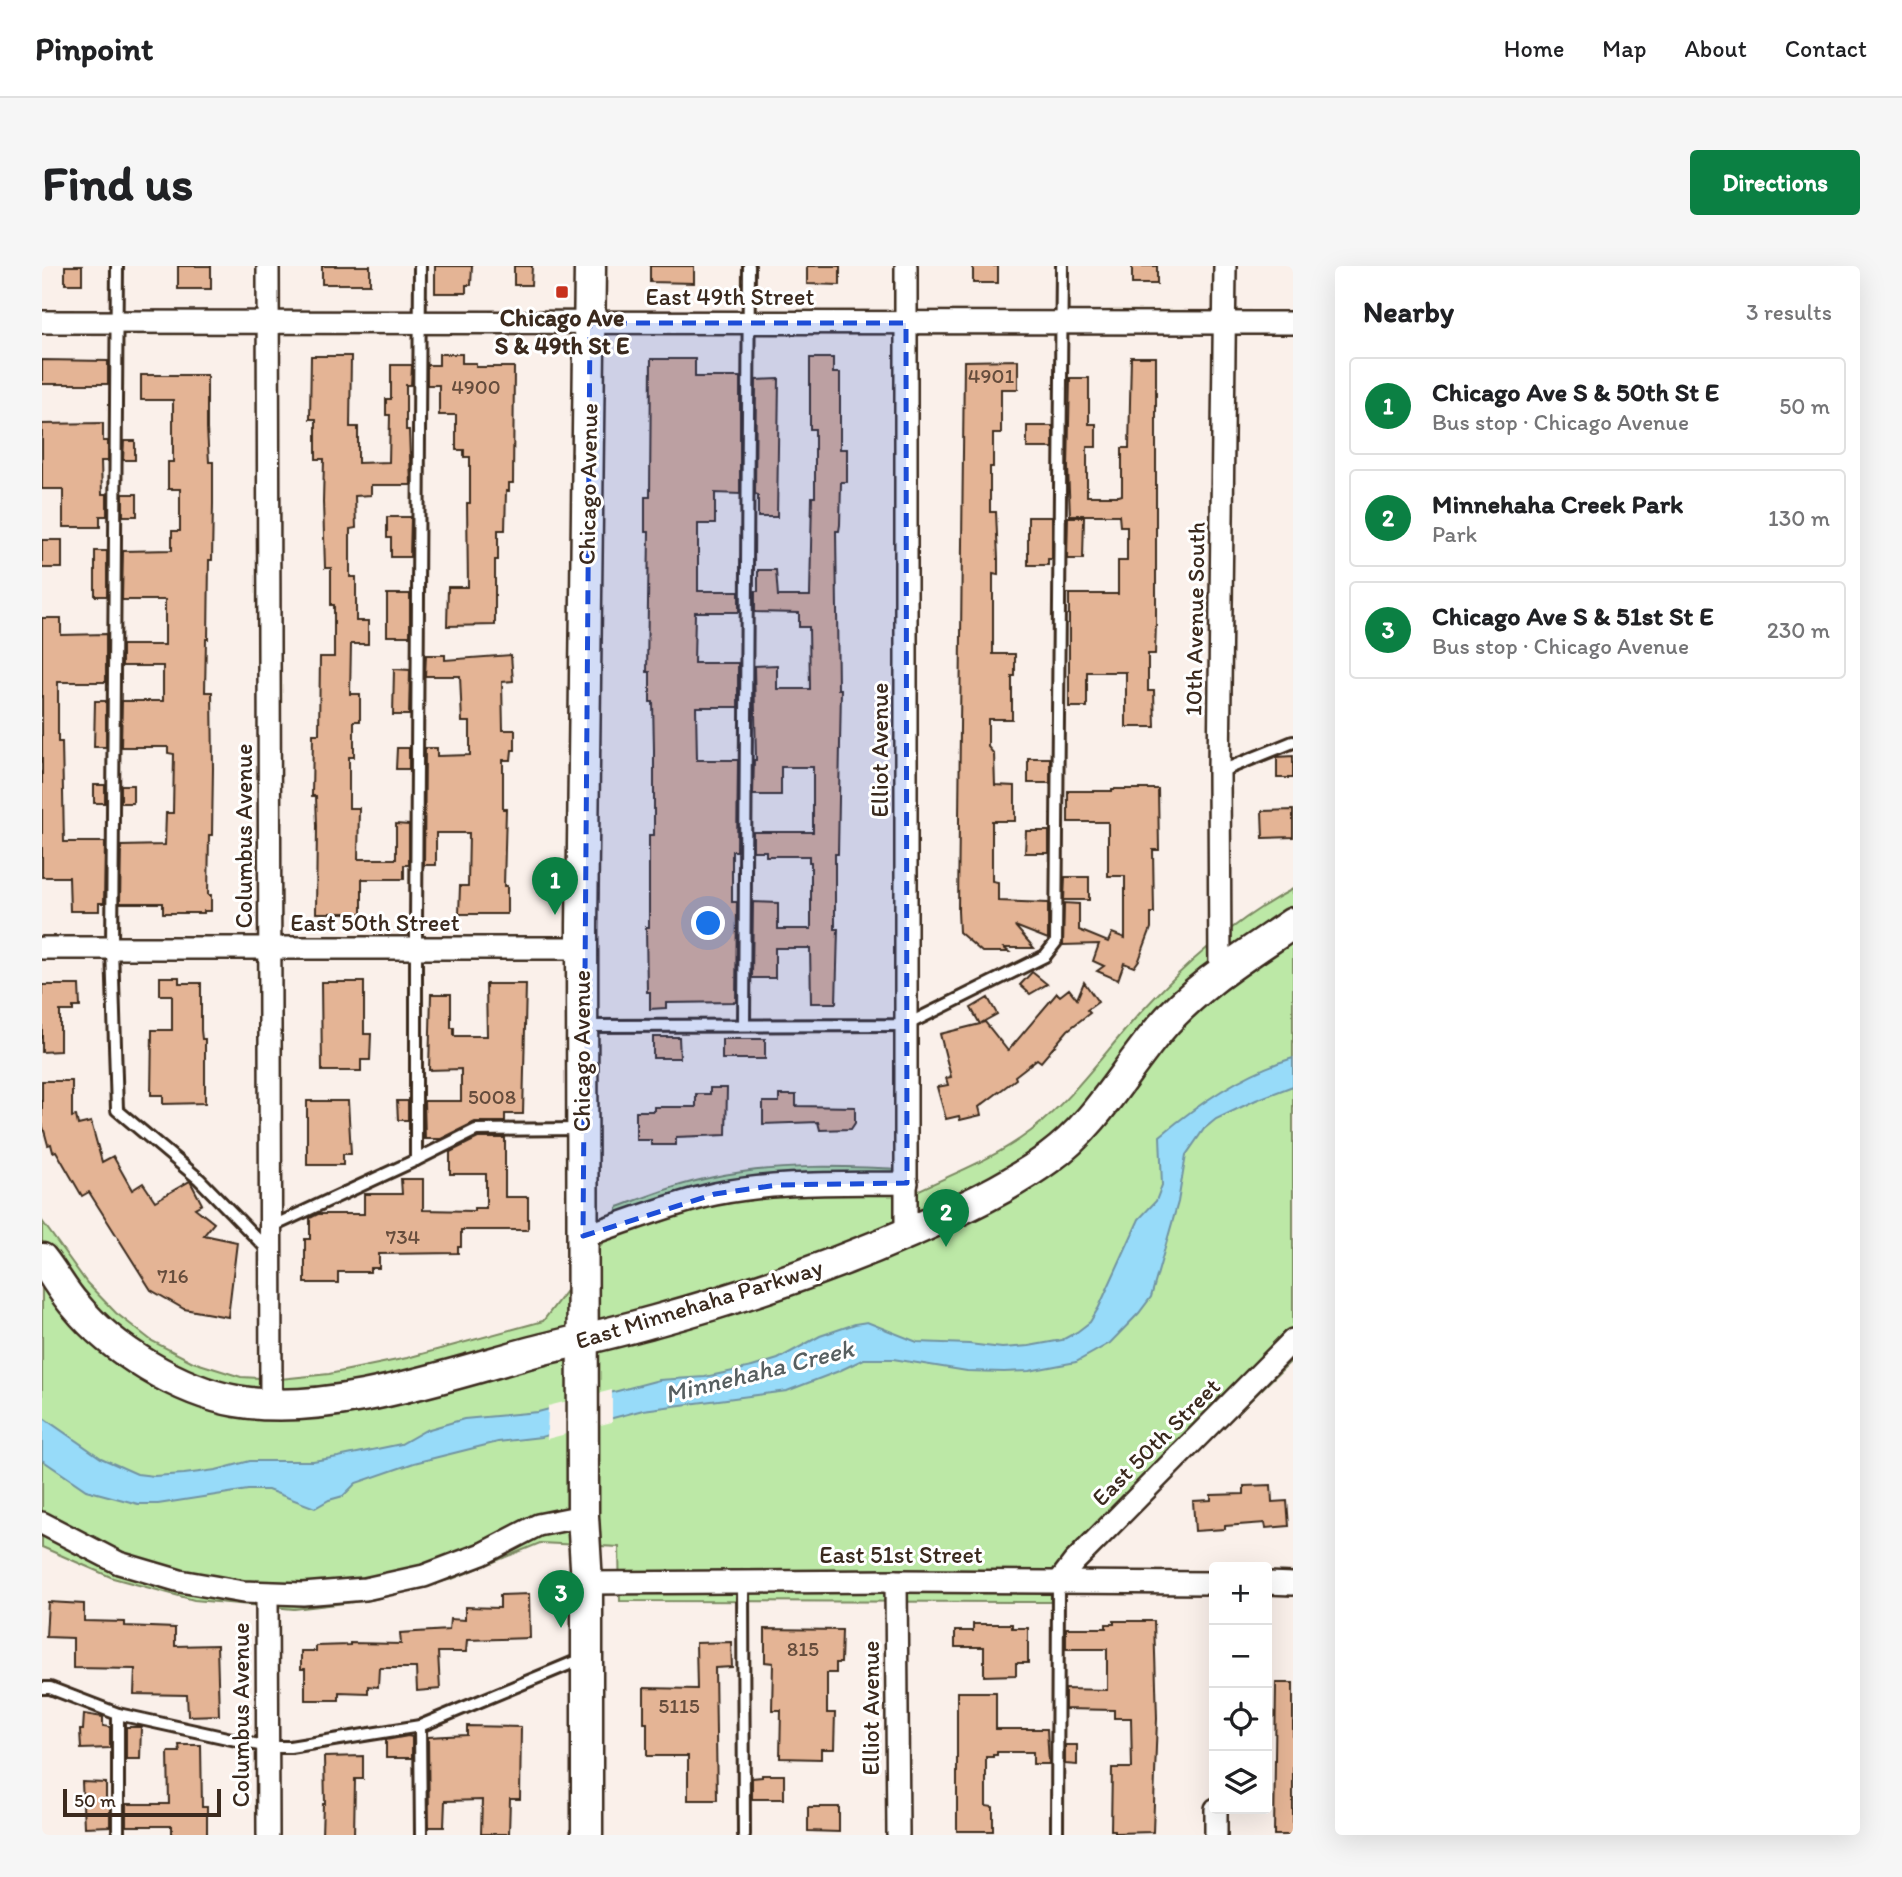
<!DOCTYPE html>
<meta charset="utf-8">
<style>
:root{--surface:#fff;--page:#f6f6f6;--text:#202124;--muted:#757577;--line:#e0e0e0;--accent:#0b8043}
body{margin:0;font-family:Itim,sans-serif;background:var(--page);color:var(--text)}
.controls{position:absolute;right:21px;bottom:21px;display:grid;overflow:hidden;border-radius:7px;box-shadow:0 7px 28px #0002}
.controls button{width:63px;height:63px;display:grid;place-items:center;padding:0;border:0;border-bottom:2px solid var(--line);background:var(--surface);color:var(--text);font:35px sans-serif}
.scale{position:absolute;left:21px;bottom:18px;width:158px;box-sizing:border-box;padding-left:7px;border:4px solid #3b2a1e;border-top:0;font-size:19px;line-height:24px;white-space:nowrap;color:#3b2a1e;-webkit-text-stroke:5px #fff;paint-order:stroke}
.you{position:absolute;left:667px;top:658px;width:24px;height:24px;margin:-18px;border:5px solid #fff;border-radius:50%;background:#1a73e8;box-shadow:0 0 0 10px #1a73e833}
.badge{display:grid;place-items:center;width:46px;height:46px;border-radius:50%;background:var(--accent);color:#fff;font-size:23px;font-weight:700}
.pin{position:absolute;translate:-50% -58px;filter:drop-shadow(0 2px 4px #0008)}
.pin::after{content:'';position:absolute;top:37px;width:24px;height:21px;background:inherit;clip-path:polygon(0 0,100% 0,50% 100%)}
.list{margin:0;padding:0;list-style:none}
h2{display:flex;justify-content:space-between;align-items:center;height:91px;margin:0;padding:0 28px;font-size:30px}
h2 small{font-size:23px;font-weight:400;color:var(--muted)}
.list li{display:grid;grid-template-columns:46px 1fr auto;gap:21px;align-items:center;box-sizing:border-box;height:98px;margin:0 14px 14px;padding:0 14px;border:2px solid var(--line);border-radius:7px}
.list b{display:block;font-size:26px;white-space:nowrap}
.list p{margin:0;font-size:23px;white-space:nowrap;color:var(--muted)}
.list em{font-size:23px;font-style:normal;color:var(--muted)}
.icon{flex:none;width:38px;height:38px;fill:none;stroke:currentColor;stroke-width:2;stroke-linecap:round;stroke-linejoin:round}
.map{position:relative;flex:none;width:1251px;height:1569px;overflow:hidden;border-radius:7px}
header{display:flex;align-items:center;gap:42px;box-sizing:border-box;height:98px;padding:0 35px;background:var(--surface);border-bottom:2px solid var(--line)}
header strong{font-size:33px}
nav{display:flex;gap:38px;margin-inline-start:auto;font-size:24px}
.intro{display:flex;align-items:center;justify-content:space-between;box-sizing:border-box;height:168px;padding:0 42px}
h1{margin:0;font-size:49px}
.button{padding:18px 32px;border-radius:7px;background:var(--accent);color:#fff;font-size:24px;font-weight:700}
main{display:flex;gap:42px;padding:0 42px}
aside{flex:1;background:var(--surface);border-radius:7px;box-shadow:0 7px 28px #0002}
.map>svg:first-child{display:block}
.green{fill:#bce8a6;stroke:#7c8962;stroke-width:2}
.water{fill:#97dbf9;stroke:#7294a1;stroke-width:2}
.pier{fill:#faf0ea}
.building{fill:#e4b495;stroke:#3b2a1e;stroke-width:2}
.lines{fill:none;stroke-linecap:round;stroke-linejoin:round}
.lane-casing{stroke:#3b2a1e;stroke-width:16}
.street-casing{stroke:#3b2a1e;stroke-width:26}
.secondary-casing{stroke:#3b2a1e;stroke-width:35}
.lane{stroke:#fff;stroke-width:10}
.street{stroke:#fff;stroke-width:21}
.secondary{stroke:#fff;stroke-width:30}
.marked{fill:#1d4ed8;fill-opacity:0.2;stroke:#1d4ed8;stroke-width:5;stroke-dasharray:14 9;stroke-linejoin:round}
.poi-dot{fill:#c8321e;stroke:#fff;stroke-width:2.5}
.labels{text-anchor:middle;stroke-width:6;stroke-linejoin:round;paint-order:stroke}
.number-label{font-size:21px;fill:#654c3c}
.street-label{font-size:24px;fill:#3b2a1e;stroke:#fff}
.poi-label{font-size:24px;font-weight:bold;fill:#3b2a1e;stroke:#fff}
.water-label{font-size:26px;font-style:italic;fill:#575f60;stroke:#fff}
</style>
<header>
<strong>Pinpoint</strong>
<nav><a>Home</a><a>Map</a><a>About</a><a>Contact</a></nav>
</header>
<div class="intro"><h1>Find us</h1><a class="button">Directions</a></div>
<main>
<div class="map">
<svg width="1251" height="1569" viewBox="0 0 1251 1569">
<rect width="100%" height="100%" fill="#faf0ea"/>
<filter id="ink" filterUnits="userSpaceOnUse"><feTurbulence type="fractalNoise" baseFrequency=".0143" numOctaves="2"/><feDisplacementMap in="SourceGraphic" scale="14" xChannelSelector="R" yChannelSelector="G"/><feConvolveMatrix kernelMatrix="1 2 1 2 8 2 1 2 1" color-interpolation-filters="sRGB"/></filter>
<g filter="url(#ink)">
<!-- green -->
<path class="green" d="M 1251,623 L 1251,1093 L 1064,1275 L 1008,1336 L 578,1335 L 577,1281 L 498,1277 L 410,1313 L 329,1334 L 252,1343 L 152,1334 L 71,1312 L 0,1281 L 0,955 L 45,1017 L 74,1047 L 110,1075 L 151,1096 L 199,1111 L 238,1113 L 287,1108 L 365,1092 L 501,1055 L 561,976 L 576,941 C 606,930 636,918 667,912 C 735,897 806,900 875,904 L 875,925 C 913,907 955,891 989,865 C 1031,832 1062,787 1098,747 C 1142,699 1193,653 1251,623 Z"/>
<!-- water -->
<path class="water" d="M 1251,792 L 1251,820 L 1214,834 L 1174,853 L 1162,863 L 1144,889 L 1136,936 L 1109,1031 L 1097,1047 L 1068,1077 L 1034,1096 L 987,1105 L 962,1106 L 925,1105 L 851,1093 L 822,1093 L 797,1105 L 745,1125 L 601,1144 L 499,1171 L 456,1176 L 372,1197 L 314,1217 L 301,1230 L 287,1234 L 273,1242 L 226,1224 L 206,1224 L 116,1238 L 96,1238 L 44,1224 L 0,1194 L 0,1151 L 59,1192 L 95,1208 L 112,1210 L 142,1208 L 174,1204 L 208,1195 L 271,1195 L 296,1191 L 359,1178 L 384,1164 L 422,1153 L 496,1146 L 617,1114 L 663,1111 L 710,1101 L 736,1093 L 778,1070 L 813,1058 L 825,1056 L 875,1076 L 927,1078 L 960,1082 L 987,1080 L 1020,1074 L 1035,1066 L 1048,1056 L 1057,1041 L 1097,953 L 1114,935 L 1120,919 L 1118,870 C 1156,838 1203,806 1251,792 Z"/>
<!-- pier -->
<polygon class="pier" points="570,1124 570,1156 505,1173 506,1140"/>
<!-- building -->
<g class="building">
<rect x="23" y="0" width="17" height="18"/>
<rect x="136" y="0" width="33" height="23"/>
<rect x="280" y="0" width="48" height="18"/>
<polygon points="393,0 430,0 429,19 424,19 424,27 393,27"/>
<polygon points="472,0 490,0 489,19 472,19"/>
<polygon points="608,0 652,0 652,17 608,16"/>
<polygon points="765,0 798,0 798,19 765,18"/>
<rect x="931" y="0" width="25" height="17"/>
<rect x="1090" y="0" width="25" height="18"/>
<polygon points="397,88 420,88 420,97 434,97 434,101 472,101 471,217 467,217 467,225 464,225 463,264 456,264 456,294 453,294 453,359 405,360 406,321 426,321 425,237 428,237 428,191 422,191 422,184 414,184 414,149 397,149 397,119 385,119 385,99 397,99"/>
<polygon points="269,90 309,90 308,161 316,161 316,197 347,196 348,149 344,149 344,133 349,133 349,99 370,99 369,119 364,119 364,164 367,164 369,219 329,219 329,229 313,230 314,262 308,263 308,311 314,311 314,355 326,355 326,378 309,378 308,428 318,428 318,455 312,455 312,491 307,491 307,542 317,542 316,593 354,593 354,558 367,559 367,599 362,599 362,613 320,613 320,647 274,647 275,560 274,530 270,530 271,468 277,468 278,391 292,391 292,339 289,339 289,302 283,302 281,236 282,193 274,193 274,153 268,153"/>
<polygon points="1089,91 1114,91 1114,357 1113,388 1106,388 1106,425 1112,425 1113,461 1084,461 1084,406 1045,406 1045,441 1027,441 1027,328 1076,328 1076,295 1085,295 1085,260 1078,260 1077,249 1028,249 1026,202 1028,112 1047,112 1047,158 1054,158 1054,181 1045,181 1045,230 1077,230 1080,229 1080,182 1087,182"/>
<polygon points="768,92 791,92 791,107 798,107 798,183 805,183 805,216 799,216 798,259 797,265 794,265 796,423 799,423 796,588 793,588 793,663 796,663 794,737 769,737 768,682 733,682 733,712 710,712 711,636 736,637 736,663 769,663 769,596 767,596 767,590 724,590 724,585 711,585 711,566 771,566 771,501 739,501 739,529 711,529 712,494 714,494 712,400 735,399 735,423 768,423 767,361 757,361 757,347 713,346 713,325 716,325 716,304 734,304 736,330 768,330 770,231 773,231 773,163 768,163"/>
<polygon points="609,93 653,93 653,111 698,111 698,228 673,227 673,258 656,258 656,325 697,325 697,346 653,346 652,397 696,397 696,441 654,441 655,494 696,494 695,585 690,585 690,636 695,636 694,736 624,737 624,742 608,743 608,726 605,726 604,661 607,661 607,569 612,569 612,484 611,436 608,436 608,406 605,406 607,266 603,266 603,231 608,231"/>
<polygon points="0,94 66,95 66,118 0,118"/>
<polygon points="976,94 976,123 959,123 959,168 951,168 951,201 948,201 948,246 954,246 956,292 956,309 951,308 951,388 973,388 973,410 970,410 970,453 946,453 946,481 952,488 953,519 973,520 973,555 950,555 950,615 956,616 956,635 1006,637 1006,673 973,660 992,682 962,682 967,686 940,686 917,666 916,645 922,95"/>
<polygon points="99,109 165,109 165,163 167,196 171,196 171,238 170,294 167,294 166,373 164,373 163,426 170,426 171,502 170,569 167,569 166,629 169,629 169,645 162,645 162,647 121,647 121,637 78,637 79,580 123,579 124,547 131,547 132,488 126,487 126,481 79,481 80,435 121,435 121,400 80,400 80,379 123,379 123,334 80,334 81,285 130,284 130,265 138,265 138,223 126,223 126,196 131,196 131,134 99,134"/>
<polygon points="737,113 735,251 716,251 716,229 713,228 714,114"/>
<polygon points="61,157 61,175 66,175 66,195 59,195 60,228 65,228 65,250 58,250 58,261 21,261 21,223 0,223 0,158"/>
<rect x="985" y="160" width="26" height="22"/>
<polygon points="82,175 93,175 93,194 81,194"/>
<rect x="81" y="228" width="14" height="22"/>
<polygon points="345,251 369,251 368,291 349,291 349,272 345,272"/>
<polygon points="986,251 1010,251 1010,293 1006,293 1006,299 986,299"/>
<polygon points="1026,251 1042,251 1041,293 1025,293"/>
<rect x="0" y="274" width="20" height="28"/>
<rect x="53" y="285" width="12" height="45"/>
<rect x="345" y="328" width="23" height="42"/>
<polygon points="0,352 19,352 19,369 64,368 64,416 16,416 16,476 20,476 22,576 63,576 62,637 57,637 57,645 28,645 27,611 0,611"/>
<polygon points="384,389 403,389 403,394 469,389 471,415 460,416 461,464 473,464 473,484 470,484 469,494 461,494 461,543 464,543 462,620 465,620 465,648 417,648 418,620 426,620 427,567 394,567 394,599 382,599 383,482 395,482 395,490 428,489 428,456 420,456 418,410 383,410"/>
<polygon points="352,403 368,404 367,449 351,449"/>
<polygon points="53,435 64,435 64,481 52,481"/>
<polygon points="355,482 367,482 367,503 354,503"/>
<polygon points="1251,490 1251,512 1235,512 1235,491"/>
<rect x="986" y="492" width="22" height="25"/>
<rect x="52" y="519" width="11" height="18"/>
<rect x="79" y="519" width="12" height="18"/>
<polygon points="1070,523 1116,523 1117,584 1111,584 1112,647 1109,647 1109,662 1097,694 1092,701 1082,697 1076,714 1055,705 1062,700 1051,695 1057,678 1021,679 1022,637 1037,638 1037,664 1066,676 1070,667 1083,672 1083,610 1066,610 1066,556 1026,556 1026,525 1070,525"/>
<polygon points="1251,544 1251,571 1221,572 1220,545"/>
<polygon points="984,565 1007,565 1007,587 983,587"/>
<polygon points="1023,611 1047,611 1047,634 1022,634"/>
<polygon points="990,706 1005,718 988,728 978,719"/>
<polygon points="118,711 137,711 137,717 159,717 159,764 160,773 163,773 163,837 121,838 121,829 109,829 110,764 130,764 130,729 118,729"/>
<polygon points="279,716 322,716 322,768 329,768 328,794 319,794 319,805 280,805"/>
<polygon points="1042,716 1056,736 1045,744 1048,747 1026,764 999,796 995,793 973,810 974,813 937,841 939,849 918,854 917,850 904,853 895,821 906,819 904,812 909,811 898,768 938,758 929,742 946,732 955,748 939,757 943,756 966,785 1015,727 1018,730 1027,723 1035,733"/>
<polygon points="444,718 484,718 481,848 463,848 463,856 433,856 399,873 383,873 382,835 419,835 419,803 387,804 389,728 409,728 409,762 412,762 412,770 445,770"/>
<polygon points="0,719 37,719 38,741 31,741 31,745 18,745 18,785 0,786"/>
<polygon points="611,771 637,771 638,792 611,792"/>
<rect x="680" y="773" width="43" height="20"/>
<polygon points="0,815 30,815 30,851 34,850 36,859 49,856 60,896 71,890 90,924 101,917 113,935 148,915 160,938 153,942 172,957 162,969 195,976 186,1051 142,1043 109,1024 47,926 40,930 14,885 11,886 9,878 6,879 0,857"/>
<polygon points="668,822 685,822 684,869 634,871 634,879 609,879 609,874 594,874 594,845 612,845 612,841 654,841 654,828 668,828"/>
<polygon points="737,829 754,829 754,840 813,841 813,857 809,863 778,864 776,856 721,858 721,836 737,836"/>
<polygon points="265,835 306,835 309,888 301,888 301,899 265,899"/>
<polygon points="355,835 366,835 366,854 356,854"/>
<polygon points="436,872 463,872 463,931 486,931 486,964 419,964 419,981 416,981 416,987 337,988 337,1002 328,1002 328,1006 296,1006 296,1017 263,1017 263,973 268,973 268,952 276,948 322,948 322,928 360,928 359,913 381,913 381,944 432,945 432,942 444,942 444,908 408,908 408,886"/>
<polygon points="1229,1219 1230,1236 1245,1235 1247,1260 1224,1262 1223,1257 1183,1260 1183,1263 1153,1265 1151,1235 1169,1234 1169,1229 1202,1228 1202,1220"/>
<polygon points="487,1328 488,1372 425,1374 424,1386 396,1386 398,1423 375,1425 374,1402 337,1402 336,1421 326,1420 326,1427 297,1426 297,1434 263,1434 263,1403 259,1403 259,1385 274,1385 274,1380 308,1379 308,1377 359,1378 358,1367 407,1364 408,1353 423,1354 423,1341 458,1342 458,1329"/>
<polygon points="6,1336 42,1338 42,1355 83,1356 83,1360 133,1362 133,1380 175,1379 177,1449 146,1450 145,1429 92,1428 93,1403 31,1402 31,1372 4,1371"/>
<polygon points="1072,1355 1112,1355 1115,1452 1111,1566 1073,1567 1073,1564 1069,1564 1070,1502 1090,1502 1089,1452 1072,1452 1072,1444 1023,1443 1023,1423 1065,1424 1065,1383 1024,1383 1024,1362 1064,1362 1064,1358 1072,1358"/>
<polygon points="931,1358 970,1358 970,1362 986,1362 986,1397 974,1397 974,1409 942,1410 942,1381 913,1381 913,1365 931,1365"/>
<polygon points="723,1363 800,1364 799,1397 794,1397 794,1407 785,1407 785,1447 793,1447 792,1483 779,1483 779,1493 738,1492 739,1444 730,1444 731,1397 723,1396"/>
<polygon points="689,1376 690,1401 673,1402 675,1534 646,1534 646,1490 605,1490 605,1457 602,1457 602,1422 655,1423 654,1377"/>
<polygon points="1234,1417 1251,1417 1251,1569 1232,1569"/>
<polygon points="915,1426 954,1426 954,1463 1005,1463 1007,1498 991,1498 991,1486 955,1486 955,1489 951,1489 951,1491 944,1491 944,1540 951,1541 951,1565 915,1565"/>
<polygon points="42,1448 61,1451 61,1460 68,1461 68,1482 39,1483 38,1464 41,1464"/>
<polygon points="425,1460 479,1461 478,1533 468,1533 467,1568 439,1568 440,1534 403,1535 402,1561 387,1561 386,1471 425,1469"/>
<polygon points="84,1461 99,1461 98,1493 84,1493"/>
<polygon points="366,1470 370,1471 370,1492 344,1492 344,1474"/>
<polygon points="137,1479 159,1479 160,1541 165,1541 165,1569 130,1569 130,1560 84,1560 84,1538 127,1538 126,1486 138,1486"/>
<polygon points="1023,1479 1035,1479 1035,1499 1023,1498"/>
<polygon points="321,1490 321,1513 313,1513 312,1569 280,1569 281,1538 283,1538 282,1491"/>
<polygon points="720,1509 742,1509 742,1533 710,1533 710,1512 720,1511"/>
<polygon points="40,1516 64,1517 64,1538 68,1538 68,1560 42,1561"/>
<polygon points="766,1541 797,1541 797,1566 766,1565"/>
</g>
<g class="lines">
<!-- lane casing -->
<g class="lane-casing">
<g id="lane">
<polyline points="75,0 70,682 75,844 157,913 226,984"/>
<polyline points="378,0 374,661 374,894 434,864 538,863"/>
<polyline points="1177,506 1251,476"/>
<polyline points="702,759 707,0"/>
<polyline points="543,760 864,759 1003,690 1014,676 1020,0"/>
<polyline points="229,961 374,894"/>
<polyline points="701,1316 702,1569"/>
<polyline points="0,1422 8,1422 76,1448 226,1481 248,1481 378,1460 542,1392"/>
<polyline points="76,1448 76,1569"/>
<polyline points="378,1460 379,1569"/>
<polyline points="1015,1569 1016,1317"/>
</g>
</g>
<!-- street casing -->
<g class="street-casing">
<g id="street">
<polyline points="226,0 229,1139"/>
<polyline points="0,56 1251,57"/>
<polyline points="0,682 540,682"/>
<polyline points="1178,707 1177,506 1183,0"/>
<polyline points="864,968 864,0"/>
<path d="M 541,970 C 585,956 628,938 673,928 C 736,915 801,918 865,917"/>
<polyline points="0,1257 77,1297 138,1315 201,1326 261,1328 323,1323 382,1310 440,1288 496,1259 541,1250"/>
<polyline points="854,1315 856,1569"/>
<polyline points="545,1317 854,1315 1172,1317"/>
<polyline points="1016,1317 1032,1296 1251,1074"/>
<polyline points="1225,1317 1251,1318"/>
<polyline points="225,1328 226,1569"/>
<polyline points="1174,1569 1174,1543"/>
</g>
</g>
<!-- secondary casing -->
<g class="secondary-casing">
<g id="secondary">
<path d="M 0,993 C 12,1008 21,1026 34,1040 C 70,1084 138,1125 194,1135 C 282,1151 400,1111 486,1087 C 528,1076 571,1067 613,1055 C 701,1031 789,1001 873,964 C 920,943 966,922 1007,892 C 1053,859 1080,808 1116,765 C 1153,720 1203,690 1251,657"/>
<polyline points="545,1569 545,1317 541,1250 540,661 548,0"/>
</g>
</g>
<!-- lane -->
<use href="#lane" class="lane"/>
<!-- street -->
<use href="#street" class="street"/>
<!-- secondary -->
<use href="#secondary" class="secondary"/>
</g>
</g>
<!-- marked area -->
<path class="marked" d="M 548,57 L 864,57 L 865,917 L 735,919 L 673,928 L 541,970 Z"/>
<!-- markers -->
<rect class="poi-dot" x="513" y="19" width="14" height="14" rx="3.5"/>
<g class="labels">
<!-- number labels -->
<g class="number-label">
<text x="949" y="117">4901</text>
<text x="434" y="128">4900</text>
<text x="450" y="838">5008</text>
<text x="361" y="978">734</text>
<text x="131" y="1017">716</text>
<text x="761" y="1390">815</text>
<text x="637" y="1447">5115</text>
</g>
<!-- street labels -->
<g class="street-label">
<text x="688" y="39">East 49th Street</text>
<text transform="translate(546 218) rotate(-89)" y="8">Chicago Avenue</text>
<text transform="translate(1153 353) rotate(-89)" y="8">10th Avenue South</text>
<text transform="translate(838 484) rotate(-90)" y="8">Elliot Avenue</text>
<text transform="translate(202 570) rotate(-90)" y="8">Columbus Avenue</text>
<text x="333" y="665">East 50th Street</text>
<text transform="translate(540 785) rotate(-90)" y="8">Chicago Avenue</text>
<text transform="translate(657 1038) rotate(-17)" y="8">East Minnehaha Parkway</text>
<text transform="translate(1114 1176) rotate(-45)" y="8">East 50th Street</text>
<text x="859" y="1297">East 51st Street</text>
<text transform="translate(829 1442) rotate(-90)" y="8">Elliot Avenue</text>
<text transform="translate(199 1449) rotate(-90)" y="8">Columbus Avenue</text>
</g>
<!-- poi labels -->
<g class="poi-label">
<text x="520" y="60">Chicago Ave<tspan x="520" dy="28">S &amp; 49th St E</tspan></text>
</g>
<!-- water labels -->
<g class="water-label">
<text transform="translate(717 1105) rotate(-14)" y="9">Minnehaha Creek</text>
</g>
</g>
</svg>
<div class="controls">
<button>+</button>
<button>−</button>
<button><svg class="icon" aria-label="locate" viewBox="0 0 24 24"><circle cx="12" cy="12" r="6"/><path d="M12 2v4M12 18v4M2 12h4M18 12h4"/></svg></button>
<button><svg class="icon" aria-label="layers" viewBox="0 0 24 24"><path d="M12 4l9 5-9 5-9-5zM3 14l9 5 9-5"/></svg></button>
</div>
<div class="scale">50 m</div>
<div class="you"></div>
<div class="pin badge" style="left:513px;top:649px">1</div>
<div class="pin badge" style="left:904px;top:981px">2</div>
<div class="pin badge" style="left:519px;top:1362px">3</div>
</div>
<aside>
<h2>Nearby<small>3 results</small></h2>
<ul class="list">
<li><span class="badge">1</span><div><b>Chicago Ave S &amp; 50th St E</b><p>Bus stop · Chicago Avenue</p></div><em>50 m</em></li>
<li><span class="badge">2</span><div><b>Minnehaha Creek Park</b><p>Park</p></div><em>130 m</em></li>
<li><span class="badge">3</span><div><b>Chicago Ave S &amp; 51st St E</b><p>Bus stop · Chicago Avenue</p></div><em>230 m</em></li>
</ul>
</aside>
</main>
